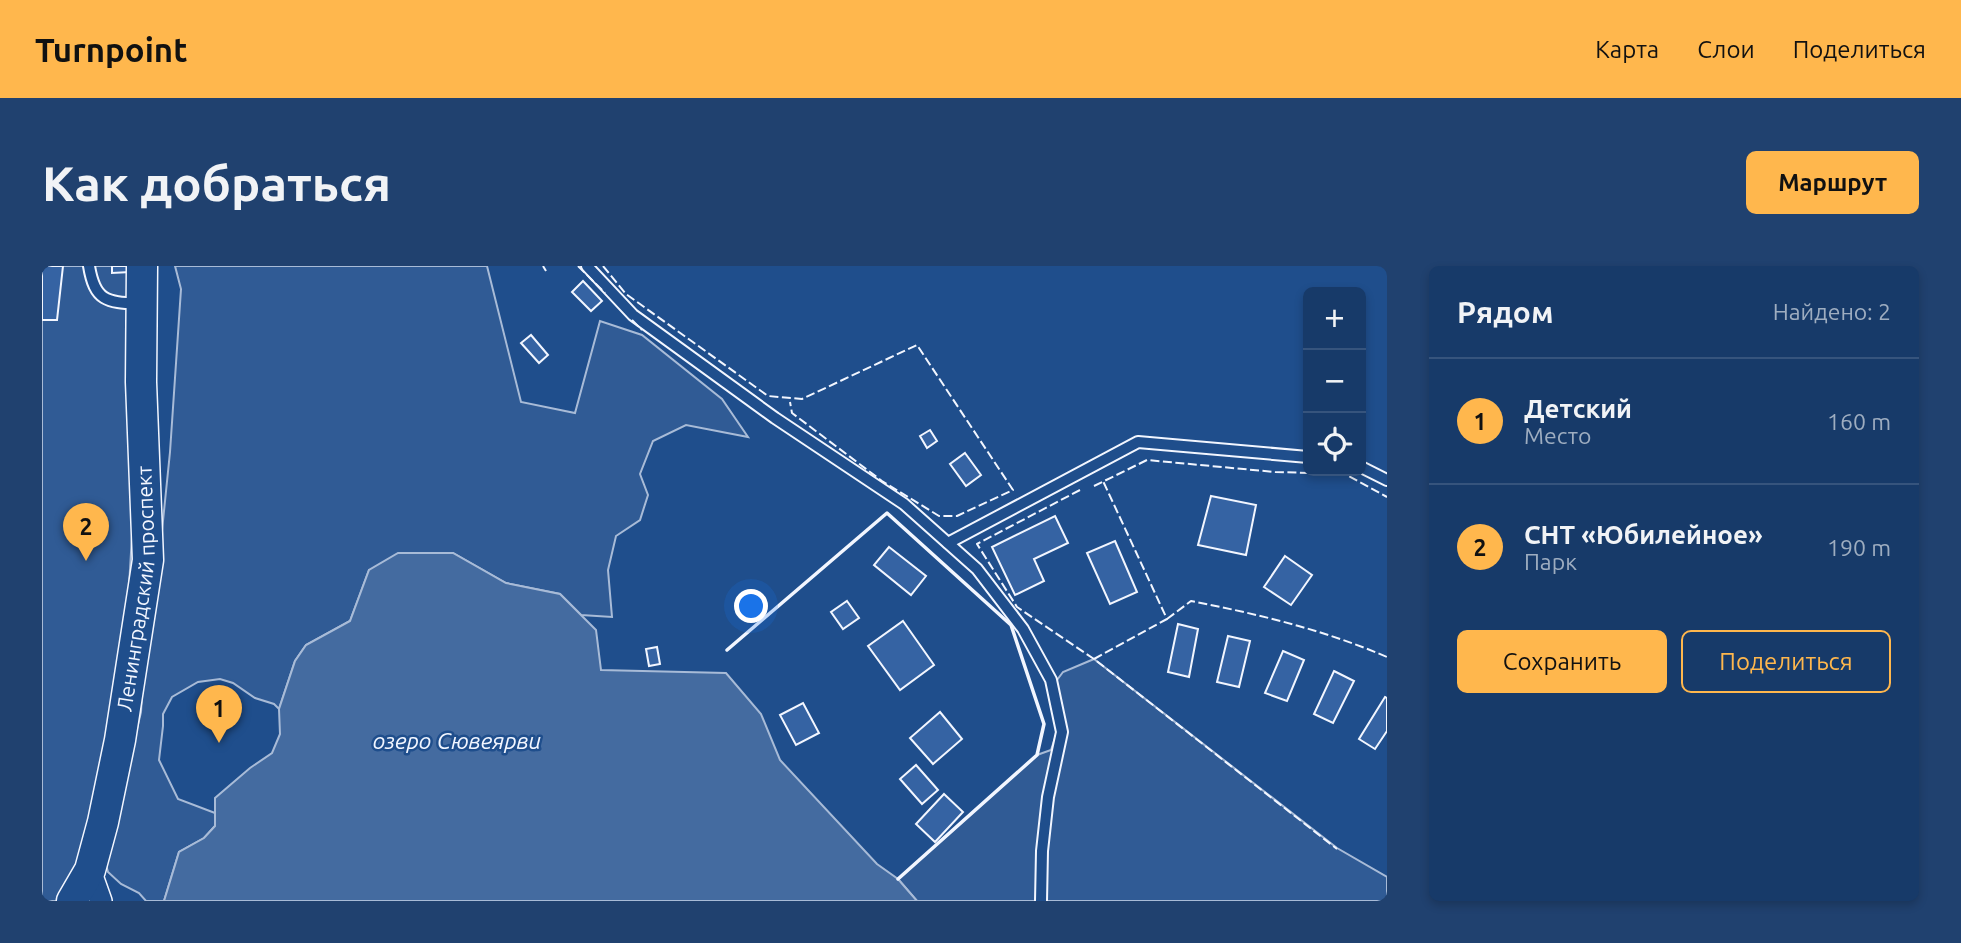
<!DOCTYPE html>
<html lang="ru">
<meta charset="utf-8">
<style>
:root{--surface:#173a69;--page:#20416f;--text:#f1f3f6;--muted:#9eadc0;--line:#36547d;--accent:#ffb74d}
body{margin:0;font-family:Ubuntu,sans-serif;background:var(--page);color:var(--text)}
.controls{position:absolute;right:21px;top:21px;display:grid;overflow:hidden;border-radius:10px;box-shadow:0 4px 10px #0003}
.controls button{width:63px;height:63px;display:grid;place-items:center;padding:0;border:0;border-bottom:2px solid var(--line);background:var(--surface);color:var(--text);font:35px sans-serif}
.you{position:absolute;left:710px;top:341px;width:24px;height:24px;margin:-18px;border:5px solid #fff;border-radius:50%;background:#1a73e8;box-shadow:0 0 0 10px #1a73e833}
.badge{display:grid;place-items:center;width:46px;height:46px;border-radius:50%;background:var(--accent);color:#111;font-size:23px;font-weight:700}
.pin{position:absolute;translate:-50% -58px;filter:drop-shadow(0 2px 4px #0008)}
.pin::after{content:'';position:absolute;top:37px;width:24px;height:21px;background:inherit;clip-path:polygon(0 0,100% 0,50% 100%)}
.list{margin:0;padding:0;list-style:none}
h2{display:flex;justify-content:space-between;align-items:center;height:91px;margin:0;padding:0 28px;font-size:30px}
h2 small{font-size:23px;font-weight:400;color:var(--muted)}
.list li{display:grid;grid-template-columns:46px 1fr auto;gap:21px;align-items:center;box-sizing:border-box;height:126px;padding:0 28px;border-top:2px solid var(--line)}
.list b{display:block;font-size:26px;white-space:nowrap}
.list p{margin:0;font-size:23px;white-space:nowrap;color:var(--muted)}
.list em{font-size:23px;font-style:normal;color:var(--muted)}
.actions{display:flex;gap:14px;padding:21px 28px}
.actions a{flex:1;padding:16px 0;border:2px solid var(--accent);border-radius:10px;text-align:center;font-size:24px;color:var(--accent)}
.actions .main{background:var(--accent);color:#111}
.icon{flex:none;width:38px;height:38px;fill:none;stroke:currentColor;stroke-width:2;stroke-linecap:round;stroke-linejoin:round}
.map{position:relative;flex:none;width:1345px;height:635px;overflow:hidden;border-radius:10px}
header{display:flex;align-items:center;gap:42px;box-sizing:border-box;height:98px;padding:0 35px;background:var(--accent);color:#111}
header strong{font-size:33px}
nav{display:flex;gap:38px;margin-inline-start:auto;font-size:24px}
.intro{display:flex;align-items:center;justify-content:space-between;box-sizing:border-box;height:168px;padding:0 42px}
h1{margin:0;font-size:49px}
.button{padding:18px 32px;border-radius:10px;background:var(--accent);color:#111;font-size:24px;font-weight:700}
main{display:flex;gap:42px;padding:0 42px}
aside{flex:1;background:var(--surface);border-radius:10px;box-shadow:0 4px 10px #0003}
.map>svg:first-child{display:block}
.built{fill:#305b95;stroke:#a8bbd7;stroke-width:2}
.water{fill:#446ba0;stroke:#a8bbd7;stroke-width:2}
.building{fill:#3563a3;stroke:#f2f6ff;stroke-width:2}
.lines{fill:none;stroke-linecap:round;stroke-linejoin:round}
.lane-casing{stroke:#f2f6ff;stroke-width:14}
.street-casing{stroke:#f2f6ff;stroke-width:24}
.secondary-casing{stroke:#f2f6ff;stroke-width:33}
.lane{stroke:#1f4e8c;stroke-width:10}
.street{stroke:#1f4e8c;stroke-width:21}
.secondary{stroke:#1f4e8c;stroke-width:30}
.fence{stroke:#f2f6ff;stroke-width:2;stroke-dasharray:9 3.5;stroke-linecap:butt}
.wall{stroke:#f2f6ff;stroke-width:3.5}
.labels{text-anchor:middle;stroke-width:5;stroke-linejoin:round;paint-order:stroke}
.street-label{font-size:21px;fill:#f2f6ff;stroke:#1f4e8c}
.water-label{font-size:23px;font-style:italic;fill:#f2f6ff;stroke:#1f4e8c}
</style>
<header>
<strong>Turnpoint</strong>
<nav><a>Карта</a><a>Слои</a><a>Поделиться</a></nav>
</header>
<div class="intro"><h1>Как добраться</h1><a class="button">Маршрут</a></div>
<main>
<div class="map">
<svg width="1345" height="635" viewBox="0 0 1345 635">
<rect width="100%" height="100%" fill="#1f4e8c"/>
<!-- built -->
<g class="built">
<polygon points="0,0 100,0 99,116 78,474 55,635 0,635"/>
<polygon points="133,0 445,0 479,136 533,147 558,55 600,69 680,133 706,171 644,159 611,175 598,208 606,229 598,254 574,270 566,304 570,351 539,349 518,328 464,317 411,287 327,304 308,355 264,379 253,395 237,443 232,438 213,432 191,417 178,413 156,416 130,431 121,448 121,460 117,494 136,533 173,547 173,560 162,572 137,586 122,635 104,635 97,627 79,618 66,606 63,595 99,446 103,377 117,294 128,186 139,23"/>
<polygon points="1052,393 1295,582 1345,611 1345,635 875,635 856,613 995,489 1009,484 1015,466 1006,426 1021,406"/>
</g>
<!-- water -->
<polygon class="water" points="356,287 411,287 464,317 518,328 554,364 559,404 684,407 719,448 738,494 835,598 856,613 875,635 122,635 137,586 162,572 173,560 173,532 208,502 230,487 238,468 237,443 253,395 264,379 308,355 327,304"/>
<!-- building -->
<g class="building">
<polygon points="0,0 21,0 15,54 0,54"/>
<polygon points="70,0 87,0 88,6 70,7"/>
<polygon points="541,15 560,35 549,45 530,26"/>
<polygon points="489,69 506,89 497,97 479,77"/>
<polygon points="888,164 895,175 885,182 878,170"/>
<polygon points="923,187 939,209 924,220 908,198"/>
<polygon points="1169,230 1214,239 1204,289 1156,279"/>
<polygon points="1013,250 1026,277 992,293 1002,315 973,329 950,281"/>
<polygon points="1073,275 1095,326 1068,338 1045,287"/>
<polygon points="847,281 884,310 869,329 832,299"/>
<polygon points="1243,290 1270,309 1249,339 1222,321"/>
<polygon points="805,335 817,352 801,363 789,346"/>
<polygon points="861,355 892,399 858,424 826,380"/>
<polygon points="1136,358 1156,363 1147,411 1126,406"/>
<polygon points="1186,370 1208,375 1197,421 1175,416"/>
<polygon points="615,381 618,398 607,400 604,383"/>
<polygon points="1241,385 1262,394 1245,435 1223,427"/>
<polygon points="1292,405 1312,415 1291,457 1272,448"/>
<polygon points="1343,431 1345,432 1345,465 1333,483 1317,473"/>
<polygon points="761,437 777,467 754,479 738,449"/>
<polygon points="898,446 920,473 891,498 868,472"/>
<polygon points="874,499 896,524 880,538 858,513"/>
<polygon points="902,528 921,546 893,576 874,558"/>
</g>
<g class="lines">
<!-- lane casing -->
<g class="lane-casing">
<g id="lane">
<path d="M 47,0 C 53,36 65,36 98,38"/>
<polyline points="545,0 591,49 733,152 862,238 935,303 981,363 1009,414 1020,466 1006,531 1000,585 999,635"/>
<polyline points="1319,201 1345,214"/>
<polyline points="906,277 1096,176 1266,191"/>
</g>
</g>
<!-- street casing -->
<g class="street-casing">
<polyline id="street" points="48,604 59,635"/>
</g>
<!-- secondary casing -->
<g class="secondary-casing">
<g id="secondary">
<path id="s1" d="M 30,635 L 48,604 L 61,556 L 78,474 L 106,294 L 99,116 L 100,0"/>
</g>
</g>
<!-- lane -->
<use href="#lane" class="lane"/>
<!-- street -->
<use href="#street" class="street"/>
<!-- secondary -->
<use href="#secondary" class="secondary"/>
<!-- fence -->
<g class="fence">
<polyline points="501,0 504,5"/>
<polyline points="536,0 563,27"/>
<polyline points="561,0 584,28 726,130 760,133 875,79 971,224 915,250 897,250 840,215 750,147 748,136"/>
<polyline points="590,54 600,64"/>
<polyline points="1052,220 1105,194 1233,206 1303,208 1345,231"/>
<polyline points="1038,224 935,278 975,341 1052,393 1295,583"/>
<path d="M 1125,353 L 1149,335 C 1216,348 1282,364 1345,391"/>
<polyline points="1052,393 1125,353 1061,215"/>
</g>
<!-- wall -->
<polyline class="wall" points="685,384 845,247 969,359 1002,458 995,489 856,613"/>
</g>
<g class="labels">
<!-- street labels -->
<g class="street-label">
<text dy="7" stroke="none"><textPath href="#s1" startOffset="322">Ленинградский проспект</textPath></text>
</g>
<!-- water labels -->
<g class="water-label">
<text x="415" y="483">озеро Сювеярви</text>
</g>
</g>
</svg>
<div class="controls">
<button>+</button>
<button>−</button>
<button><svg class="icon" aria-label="locate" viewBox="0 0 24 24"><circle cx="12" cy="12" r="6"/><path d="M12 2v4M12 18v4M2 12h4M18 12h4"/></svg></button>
</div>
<div class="you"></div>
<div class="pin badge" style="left:177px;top:477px">1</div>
<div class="pin badge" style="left:44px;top:295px">2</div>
</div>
<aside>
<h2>Рядом<small>Найдено: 2</small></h2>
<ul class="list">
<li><span class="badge">1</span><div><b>Детский</b><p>Место</p></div><em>160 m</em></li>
<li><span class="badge">2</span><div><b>СНТ «Юбилейное»</b><p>Парк</p></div><em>190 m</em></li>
</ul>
<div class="actions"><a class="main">Сохранить</a><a>Поделиться</a></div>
</aside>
</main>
